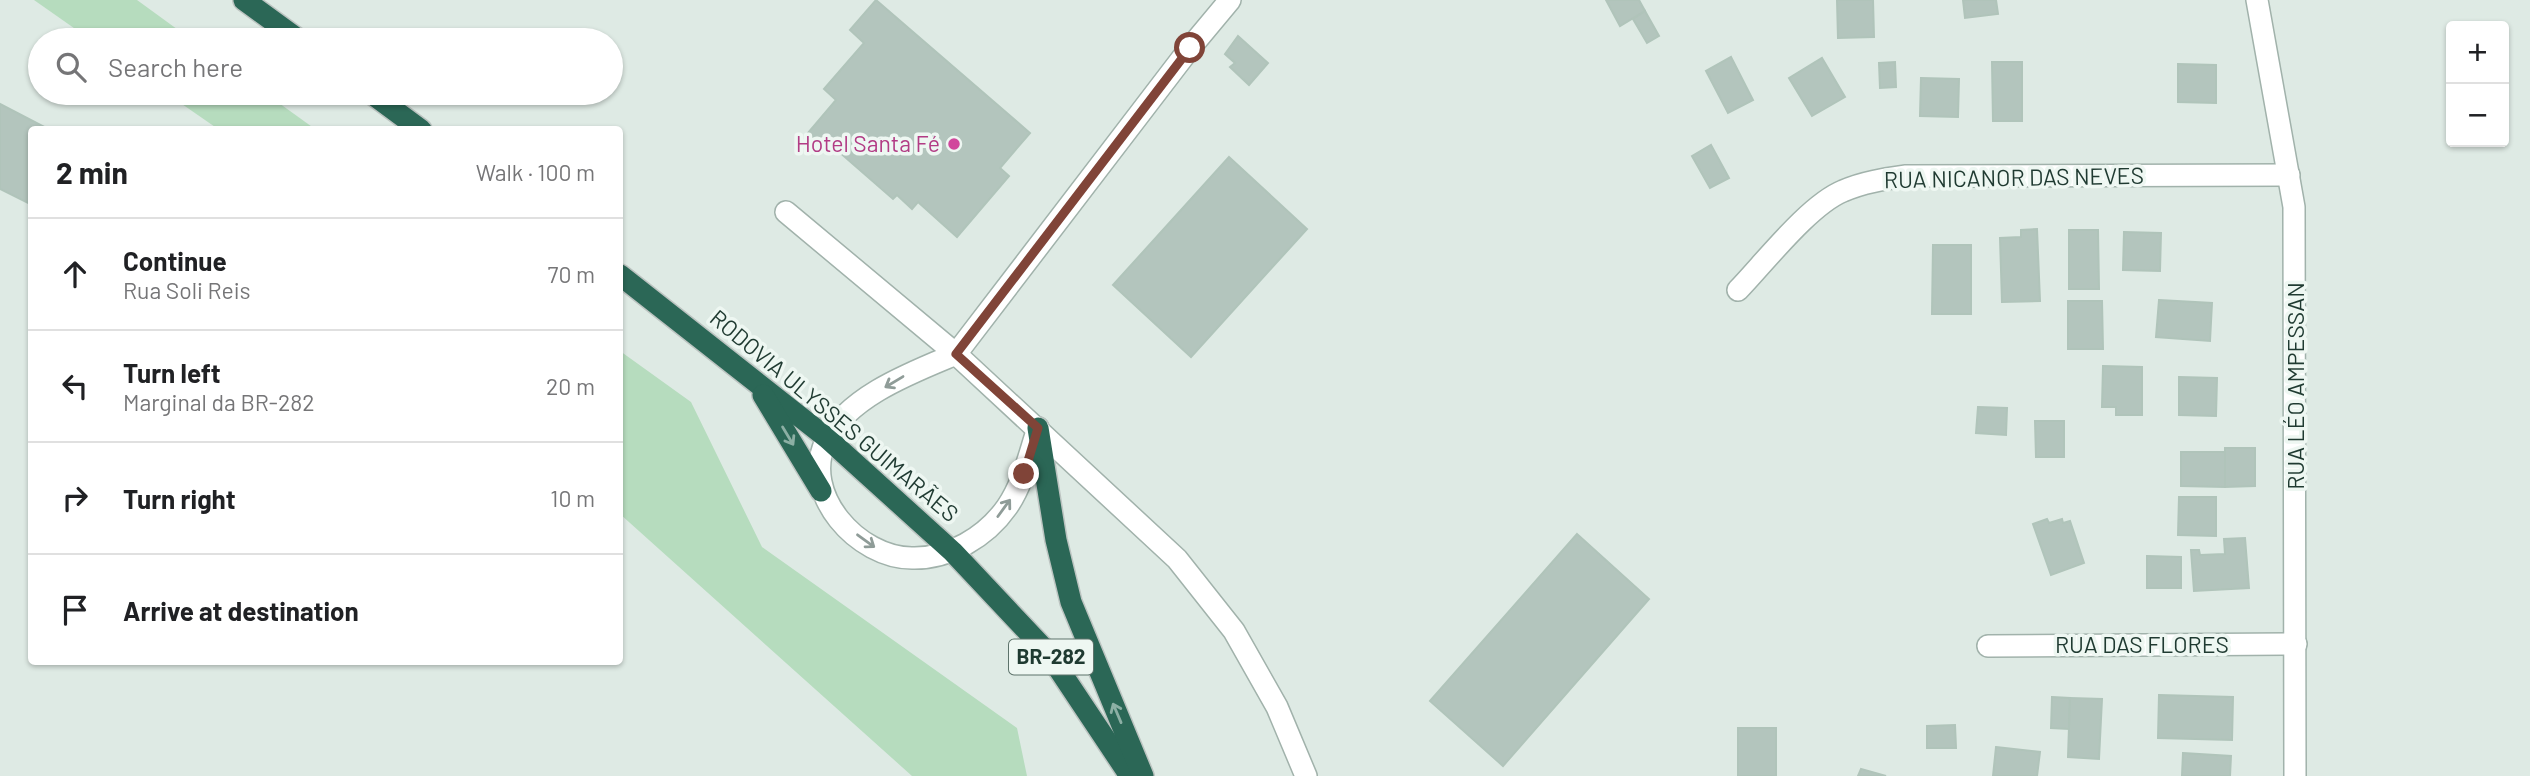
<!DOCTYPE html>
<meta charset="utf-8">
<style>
:root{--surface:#fff;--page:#f2f2f2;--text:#202124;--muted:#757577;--line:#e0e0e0}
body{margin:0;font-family:Barlow,sans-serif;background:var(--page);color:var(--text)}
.controls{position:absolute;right:21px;top:21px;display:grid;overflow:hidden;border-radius:7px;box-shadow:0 2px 5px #0004}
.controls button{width:63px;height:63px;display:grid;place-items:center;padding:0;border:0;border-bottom:2px solid var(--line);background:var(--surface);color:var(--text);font:35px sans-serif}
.stop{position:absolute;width:21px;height:21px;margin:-16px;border:5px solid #804438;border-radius:50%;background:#fff}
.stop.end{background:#804438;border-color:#fff;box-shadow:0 2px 7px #0008}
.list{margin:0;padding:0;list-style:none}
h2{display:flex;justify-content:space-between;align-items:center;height:91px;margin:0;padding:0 28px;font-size:30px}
h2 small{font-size:23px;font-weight:400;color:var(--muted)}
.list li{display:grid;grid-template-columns:46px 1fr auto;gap:21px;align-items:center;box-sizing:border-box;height:112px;padding:0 28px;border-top:2px solid var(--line)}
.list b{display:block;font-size:26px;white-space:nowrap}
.list p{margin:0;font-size:23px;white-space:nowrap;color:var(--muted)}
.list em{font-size:23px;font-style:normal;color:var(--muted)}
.icon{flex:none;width:38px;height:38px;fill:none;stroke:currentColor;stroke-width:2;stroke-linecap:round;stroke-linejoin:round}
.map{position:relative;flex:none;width:2530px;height:776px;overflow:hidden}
.search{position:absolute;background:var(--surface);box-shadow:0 2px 5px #0004;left:28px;top:28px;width:595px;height:77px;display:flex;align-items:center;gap:18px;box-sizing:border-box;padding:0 24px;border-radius:38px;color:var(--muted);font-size:26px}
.panel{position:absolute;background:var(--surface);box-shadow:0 2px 5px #0004;left:28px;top:126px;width:595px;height:539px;border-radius:7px}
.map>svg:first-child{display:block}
.green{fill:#b6dcbe}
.building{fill:#b3c5bd;stroke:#b0c4ba;stroke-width:2}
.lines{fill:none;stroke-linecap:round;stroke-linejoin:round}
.minor-casing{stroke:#a1b2ab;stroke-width:24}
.highway-casing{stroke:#bcc4c1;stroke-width:24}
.minor{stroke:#fff;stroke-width:21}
.highway{stroke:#2b6756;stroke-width:21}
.oneway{stroke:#8f9c98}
.oneway2{stroke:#8cafa4}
.route{stroke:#804438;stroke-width:9}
.hotel-dot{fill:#d1479c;stroke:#eef7f2;stroke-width:2.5}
.labels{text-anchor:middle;stroke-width:7;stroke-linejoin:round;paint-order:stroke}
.shield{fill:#eef7f2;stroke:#5d736b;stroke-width:2}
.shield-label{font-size:21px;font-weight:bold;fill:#1f3a31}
.hotel-label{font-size:23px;fill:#b23c85;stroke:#eef7f2;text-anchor:end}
.street-label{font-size:23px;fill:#1f3a31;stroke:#eef7f2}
</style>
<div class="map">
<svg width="2530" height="776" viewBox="0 0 2530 776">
<rect width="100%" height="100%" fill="#deeae4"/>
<!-- green -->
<g class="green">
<polygon points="34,0 137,0 192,40 91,40"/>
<polygon points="166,93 265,93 315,129 218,129"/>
<polygon points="620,351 691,402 762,547 1017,728 1027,776 912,776 620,514"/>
</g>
<!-- building -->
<g class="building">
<polygon points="876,0 1030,133 1000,168 1009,176 957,237 918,202 912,209 897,195 893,199 830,144 826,149 808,133 836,100 824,89 864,43 850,30"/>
<polygon points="1606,0 1639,0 1645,11 1620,26"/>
<polygon points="1837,0 1873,0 1874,37 1838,38"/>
<polygon points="1963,0 1996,0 1998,14 1965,18"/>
<polygon points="1645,11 1659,36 1647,43 1633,19"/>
<polygon points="1238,36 1268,63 1249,85 1230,67 1235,63 1225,54"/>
<polygon points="1731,57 1753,100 1728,113 1706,71"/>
<polygon points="1822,58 1845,97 1812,116 1789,78"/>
<polygon points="1895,62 1896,87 1880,88 1879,63"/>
<polygon points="1992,62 2022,62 2022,121 1993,121"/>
<polygon points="2178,64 2216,65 2216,103 2178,102"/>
<polygon points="1921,78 1959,79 1958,117 1920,116"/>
<polygon points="0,104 50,130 32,130 32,205 0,189"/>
<polygon points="1711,145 1729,178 1710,188 1692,156"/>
<polygon points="1229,157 1307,229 1191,357 1113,285"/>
<polygon points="2037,229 2040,301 2002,302 2000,238 2021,237 2021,230"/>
<polygon points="2069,230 2098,230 2099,289 2069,289"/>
<polygon points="2124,232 2161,233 2160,271 2123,270"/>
<polygon points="1933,245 1971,245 1971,314 1932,314"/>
<polygon points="2159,300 2212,303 2210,341 2156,337"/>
<polygon points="2068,301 2102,301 2103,349 2068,349"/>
<polygon points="2103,366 2142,367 2142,415 2116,415 2116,407 2102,407"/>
<polygon points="2179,377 2217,378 2216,416 2179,415"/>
<polygon points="1978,407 2007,408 2006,435 1976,433"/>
<polygon points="2035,421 2064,421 2064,457 2036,457"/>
<polygon points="2225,448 2255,448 2255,486 2225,487"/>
<polygon points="2181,452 2225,452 2225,487 2181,486"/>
<polygon points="2179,497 2216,497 2216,536 2178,535"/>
<polygon points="2047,519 2049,523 2062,519 2063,523 2070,521 2084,563 2051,575 2033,524"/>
<polygon points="1577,534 1649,599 1503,766 1430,701"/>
<polygon points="2245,538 2249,588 2194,591 2191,550 2199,550 2200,555 2225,554 2224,539"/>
<polygon points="2147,556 2181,557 2181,588 2147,588"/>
<polygon points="2159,695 2233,697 2232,740 2158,738"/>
<polygon points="2052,697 2070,698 2069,729 2051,728"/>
<polygon points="2070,698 2102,699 2099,759 2068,757"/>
<polygon points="1955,725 1956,748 1927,748 1927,726"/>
<rect x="1738" y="728" width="38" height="48"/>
<polygon points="1996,747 2040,752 2037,776 1993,776"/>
<polygon points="2183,753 2231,756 2230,776 2182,776"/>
<polygon points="1861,769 1886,776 1858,776"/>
</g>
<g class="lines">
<!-- minor casing -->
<g class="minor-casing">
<g id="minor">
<polyline points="2257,0 2294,207 2295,776"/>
<polyline points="786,212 956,354 1177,559 1234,631 1277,707 1306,776"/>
<path d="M 1738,290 C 1765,262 1809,205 1843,191 C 1863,182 1885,179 1906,176 L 2289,175"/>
<path d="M 1038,428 C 1029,455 1023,484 1007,507 C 986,537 949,559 912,558 C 858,558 800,494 826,441 C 848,396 913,372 956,354 L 1190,48 L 1230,0"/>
<polyline points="1988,646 2296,644"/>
</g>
</g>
<!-- highway casing -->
<g class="highway-casing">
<g id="highway">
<polyline points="244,0 299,40"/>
<polyline points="371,93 421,130"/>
<polyline points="620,275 827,438 953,552 1048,653 1130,776"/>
<polyline points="763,395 821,491"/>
<polyline points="1038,428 1056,540 1071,602 1143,776"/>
</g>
</g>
<!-- minor -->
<use href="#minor" class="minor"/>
<!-- highway -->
<use href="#highway" class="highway"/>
</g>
<!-- one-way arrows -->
<defs><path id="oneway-shaft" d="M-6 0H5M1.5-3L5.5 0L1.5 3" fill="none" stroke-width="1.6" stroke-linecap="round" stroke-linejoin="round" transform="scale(1.75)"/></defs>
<g class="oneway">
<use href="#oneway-shaft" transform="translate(894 382) rotate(149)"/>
<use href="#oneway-shaft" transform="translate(1004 508) rotate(-54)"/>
<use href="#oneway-shaft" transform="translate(866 541) rotate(36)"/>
</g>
<g class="oneway2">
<use href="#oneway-shaft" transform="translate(788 436) rotate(59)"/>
<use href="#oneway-shaft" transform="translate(1117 713) rotate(-113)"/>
</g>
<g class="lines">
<!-- route -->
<polyline class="route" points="1024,474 1038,428 956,354 1190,48"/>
</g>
<!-- markers -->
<circle class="hotel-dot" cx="954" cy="144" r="7"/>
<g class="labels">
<!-- shield labels -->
<rect class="shield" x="1009" y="639.5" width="84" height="35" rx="5"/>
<g class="shield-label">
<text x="1051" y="664">BR-282</text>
</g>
<!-- hotel labels -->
<g class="hotel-label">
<text x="940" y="152">Hotel Santa Fé</text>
</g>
<!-- street labels -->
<g class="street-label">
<text transform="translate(2014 178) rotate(-1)" y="8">RUA NICANOR DAS NEVES</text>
<text transform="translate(2296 386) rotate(-90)" y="8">RUA LÉO AMPESSAN</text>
<text transform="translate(834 416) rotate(40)" y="8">RODOVIA ULYSSES GUIMARÃES</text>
<text x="2142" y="653">RUA DAS FLORES</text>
</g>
</g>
</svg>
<div class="controls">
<button>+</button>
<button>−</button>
</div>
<div class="stop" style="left:1190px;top:48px"></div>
<div class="stop end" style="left:1024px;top:474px"></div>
<div class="search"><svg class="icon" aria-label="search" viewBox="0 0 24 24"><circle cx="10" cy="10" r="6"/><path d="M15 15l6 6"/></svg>Search here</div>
<section class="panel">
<h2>2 min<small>Walk · 100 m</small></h2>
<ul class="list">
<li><svg class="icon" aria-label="ahead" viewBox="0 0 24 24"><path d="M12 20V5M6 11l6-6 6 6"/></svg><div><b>Continue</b><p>Rua Soli Reis</p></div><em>70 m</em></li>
<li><svg class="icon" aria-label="left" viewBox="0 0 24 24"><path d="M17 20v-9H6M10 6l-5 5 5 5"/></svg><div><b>Turn left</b><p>Marginal da BR-282</p></div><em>20 m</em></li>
<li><svg class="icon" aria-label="right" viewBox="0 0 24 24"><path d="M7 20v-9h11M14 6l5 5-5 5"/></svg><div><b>Turn right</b></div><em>10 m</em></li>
<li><svg class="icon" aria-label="arrive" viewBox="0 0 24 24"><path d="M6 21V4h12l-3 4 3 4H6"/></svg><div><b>Arrive at destination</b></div></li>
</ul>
</section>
</div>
